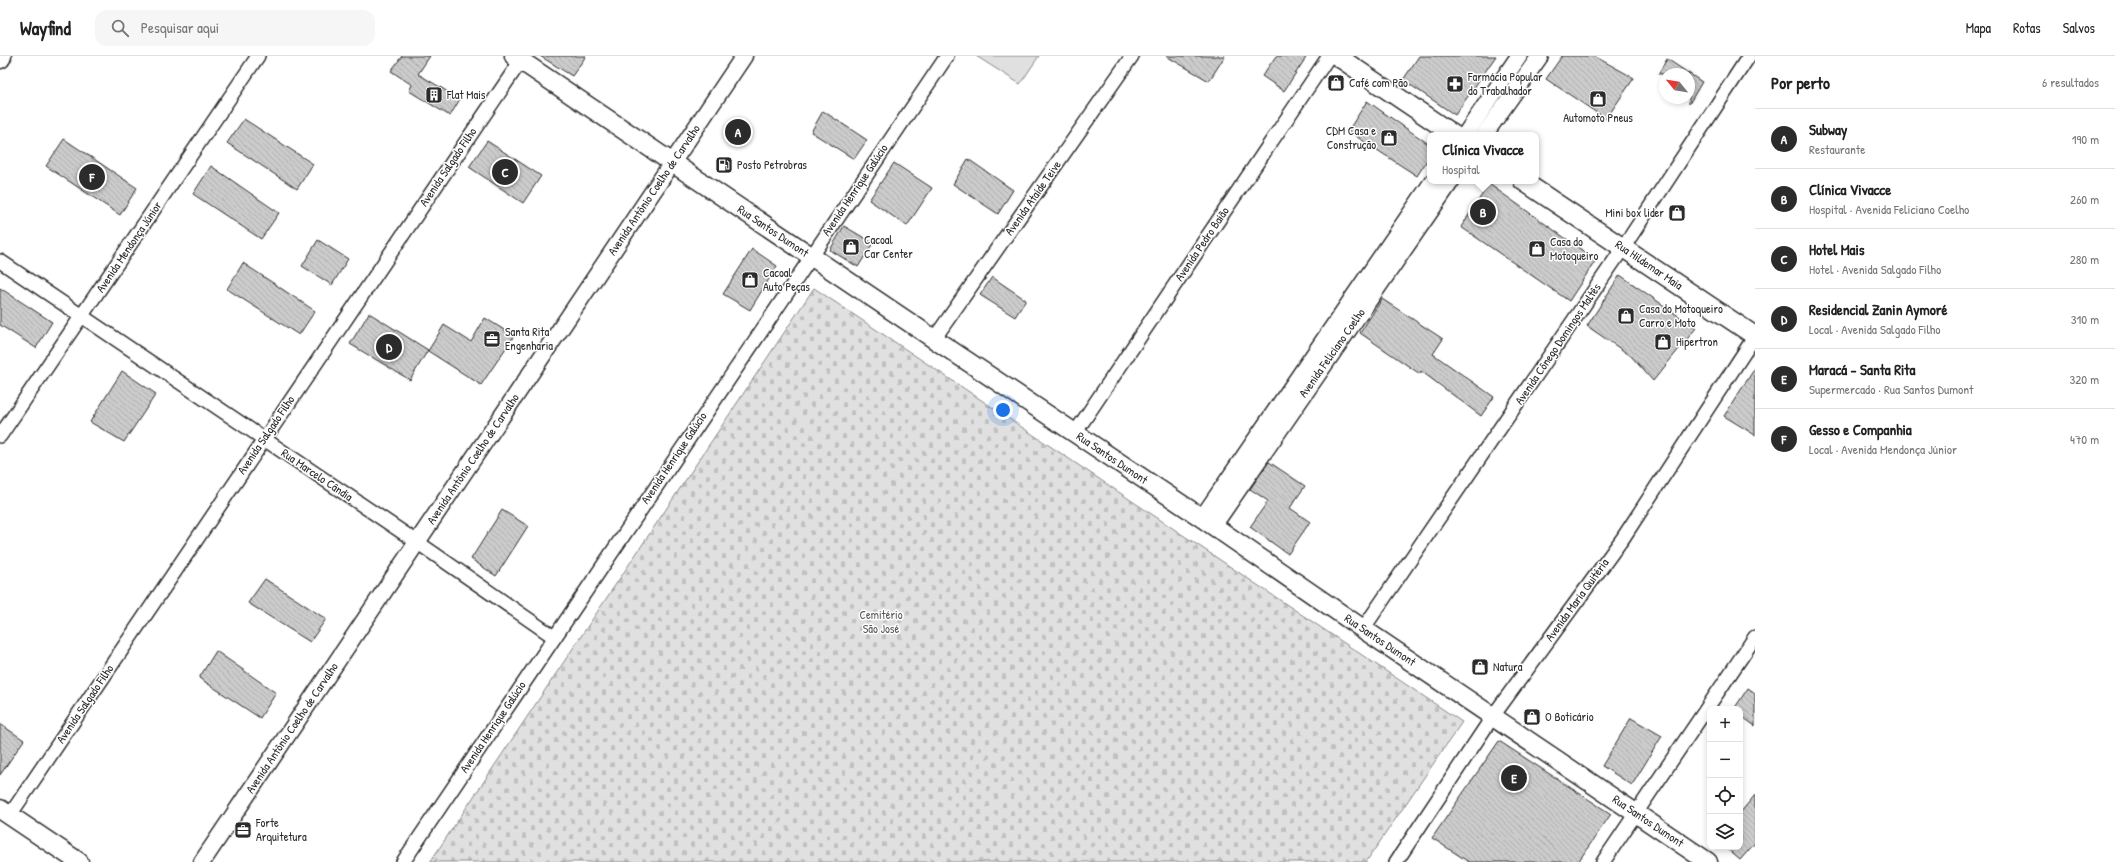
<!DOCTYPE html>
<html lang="pt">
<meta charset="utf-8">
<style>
:root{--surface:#fff;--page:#f6f6f6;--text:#222;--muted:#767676;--line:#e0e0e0;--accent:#2b2b2b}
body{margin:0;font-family:"Patrick Hand",sans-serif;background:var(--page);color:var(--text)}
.controls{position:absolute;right:12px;bottom:12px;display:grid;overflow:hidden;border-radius:8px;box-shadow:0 2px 6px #0003}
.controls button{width:36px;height:36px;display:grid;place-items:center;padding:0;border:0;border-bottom:1px solid var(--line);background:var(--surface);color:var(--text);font:20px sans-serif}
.compass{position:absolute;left:1659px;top:12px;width:36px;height:36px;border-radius:50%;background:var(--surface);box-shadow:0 2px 6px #0003;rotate:300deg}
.you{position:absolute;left:1003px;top:354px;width:14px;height:14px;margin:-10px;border:3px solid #fff;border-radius:50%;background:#1a73e8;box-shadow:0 0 0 6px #1a73e833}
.badge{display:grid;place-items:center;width:26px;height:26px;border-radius:50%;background:var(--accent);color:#fff;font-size:13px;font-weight:700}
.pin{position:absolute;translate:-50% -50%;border:2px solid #fff;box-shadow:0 1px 4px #0006}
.popup{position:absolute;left:1427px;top:76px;width:112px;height:52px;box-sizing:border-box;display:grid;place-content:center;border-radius:8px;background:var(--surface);filter:drop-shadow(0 1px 3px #0005);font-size:13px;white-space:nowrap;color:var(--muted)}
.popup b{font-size:15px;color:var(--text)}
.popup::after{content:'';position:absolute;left:50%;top:100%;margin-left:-8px;border:8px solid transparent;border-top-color:var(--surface)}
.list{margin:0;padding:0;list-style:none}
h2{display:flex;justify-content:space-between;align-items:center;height:52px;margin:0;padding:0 16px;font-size:17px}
h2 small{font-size:13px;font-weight:400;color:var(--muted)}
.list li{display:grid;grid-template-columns:26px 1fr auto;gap:12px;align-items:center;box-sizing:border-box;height:60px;padding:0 16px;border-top:1px solid var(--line)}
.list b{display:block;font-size:15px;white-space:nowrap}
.list p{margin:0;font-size:13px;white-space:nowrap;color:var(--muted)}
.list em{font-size:13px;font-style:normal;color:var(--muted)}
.icon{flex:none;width:22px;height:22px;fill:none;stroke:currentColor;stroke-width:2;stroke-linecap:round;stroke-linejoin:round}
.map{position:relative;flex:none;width:1755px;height:806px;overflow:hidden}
header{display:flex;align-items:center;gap:24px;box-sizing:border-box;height:56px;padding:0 20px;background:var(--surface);border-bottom:1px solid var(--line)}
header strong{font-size:19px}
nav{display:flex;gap:22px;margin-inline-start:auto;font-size:14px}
.search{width:280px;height:36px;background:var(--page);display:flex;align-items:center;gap:10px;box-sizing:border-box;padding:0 14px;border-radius:12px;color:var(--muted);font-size:15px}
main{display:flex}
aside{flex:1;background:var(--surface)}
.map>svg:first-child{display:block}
.cemetery{fill:url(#cemetery-stones);stroke:#868686}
.pitch{fill:#e0e0e0;stroke:#868686}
.building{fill:url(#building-back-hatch);stroke:#2b2b2b}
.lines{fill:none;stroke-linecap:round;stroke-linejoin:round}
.minor-casing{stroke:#2b2b2b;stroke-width:16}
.tertiary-casing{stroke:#2b2b2b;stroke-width:19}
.secondary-casing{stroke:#2b2b2b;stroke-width:21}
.primary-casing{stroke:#2b2b2b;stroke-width:23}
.minor{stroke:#fff;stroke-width:13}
.tertiary{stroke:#fff;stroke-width:16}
.secondary{stroke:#fff;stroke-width:18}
.primary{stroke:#fff;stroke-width:20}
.labels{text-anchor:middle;stroke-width:3;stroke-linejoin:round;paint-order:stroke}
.poi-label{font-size:12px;fill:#2b2b2b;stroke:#fff;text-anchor:start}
.street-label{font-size:12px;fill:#2b2b2b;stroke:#fff}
.park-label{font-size:12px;fill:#585858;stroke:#fff}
</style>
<header>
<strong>Wayfind</strong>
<div class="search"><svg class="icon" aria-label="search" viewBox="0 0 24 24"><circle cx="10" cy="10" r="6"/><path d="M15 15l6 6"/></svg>Pesquisar aqui</div>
<nav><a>Mapa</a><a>Rotas</a><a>Salvos</a></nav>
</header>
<main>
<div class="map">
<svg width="1755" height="806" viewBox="0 0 1755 806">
<defs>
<pattern id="cemetery-stones" width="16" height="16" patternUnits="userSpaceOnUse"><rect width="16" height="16" fill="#e0e0e0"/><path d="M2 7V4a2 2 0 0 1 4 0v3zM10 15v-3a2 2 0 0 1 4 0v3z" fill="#c0c0c0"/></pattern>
<pattern id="building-back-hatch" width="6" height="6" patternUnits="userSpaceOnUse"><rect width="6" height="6" fill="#cbcbcb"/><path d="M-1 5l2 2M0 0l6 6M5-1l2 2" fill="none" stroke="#aeaeae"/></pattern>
</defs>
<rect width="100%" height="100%" fill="#fff"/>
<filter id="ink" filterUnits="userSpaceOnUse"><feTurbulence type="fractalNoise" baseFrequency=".025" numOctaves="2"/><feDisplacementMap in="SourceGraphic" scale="8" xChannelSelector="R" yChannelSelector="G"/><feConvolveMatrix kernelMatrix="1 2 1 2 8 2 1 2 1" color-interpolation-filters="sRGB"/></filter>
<g filter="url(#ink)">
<!-- cemetery -->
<polygon class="cemetery" points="814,232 1462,666 1366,806 430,806"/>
<!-- pitch -->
<polygon class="pitch" points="976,0 1039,0 1020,28"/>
<!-- building -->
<g class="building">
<polygon points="402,0 430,0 418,18 460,43 450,60 409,35 412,29 391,15"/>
<polygon points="540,0 586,0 572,20"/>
<polygon points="1166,0 1225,0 1209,25"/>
<polygon points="1276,0 1307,0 1284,35 1262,20"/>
<polygon points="1419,0 1496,0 1455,59 1403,24"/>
<polygon points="1562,0 1594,0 1634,22 1606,63 1546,23"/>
<polygon points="1667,3 1702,26 1689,48 1689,18 1658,18"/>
<polygon points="1367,45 1430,89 1430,100 1417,120 1348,75"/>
<polygon points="823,55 867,84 854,103 811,76"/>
<polygon points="244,63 313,108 297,133 227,87"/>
<polygon points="64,83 137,132 120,159 46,110"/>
<polygon points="487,85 541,120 523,147 469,111"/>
<polygon points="968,103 1013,134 998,158 953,128"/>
<polygon points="894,107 932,132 907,170 869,144"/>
<polygon points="211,110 279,157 261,183 193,138"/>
<polygon points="1489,128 1596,204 1569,245 1461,171"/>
<polygon points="844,170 873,187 858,211 830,194"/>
<polygon points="318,184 348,203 332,229 302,210"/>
<polygon points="752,193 777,210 750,254 723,238"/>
<polygon points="243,207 315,255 299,279 227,233"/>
<polygon points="1620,219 1696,272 1653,325 1631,300 1587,270"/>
<polygon points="992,221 1026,244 1015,261 980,239"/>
<polygon points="0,232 52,266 36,292 0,269"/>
<polygon points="1382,243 1443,283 1433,298 1494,341 1481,360 1421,315 1420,318 1360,277"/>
<polygon points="369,257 428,294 410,324 350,288"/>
<polygon points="485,262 514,280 481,329 428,295 444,269 471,286"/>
<polygon points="1755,312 1755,379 1724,360"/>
<polygon points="122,315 156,338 124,386 90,366"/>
<polygon points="1269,406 1305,430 1290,452 1310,466 1288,498 1250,471 1268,445 1250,433"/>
<polygon points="502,454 528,470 496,520 471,503"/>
<polygon points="265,523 326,563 310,586 248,547"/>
<polygon points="216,595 276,637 260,662 199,622"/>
<polygon points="1748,632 1755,637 1755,670 1740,659 1740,653 1734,653"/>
<polygon points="1631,662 1662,680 1632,729 1602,710"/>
<polygon points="0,668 24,684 0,719"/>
<polygon points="1499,685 1611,758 1578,806 1469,806 1432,782"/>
<polygon points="1755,739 1755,787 1740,804 1725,791 1740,791 1740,757"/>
</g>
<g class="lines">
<!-- minor casing -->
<g class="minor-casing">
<g id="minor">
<polyline points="0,205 417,486 554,581"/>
<polyline points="934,283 1132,0"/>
<polyline points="1075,377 1329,0"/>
<polyline points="0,380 258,0"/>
<polyline points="1363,573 1623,192 1749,0"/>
<polyline points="10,759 524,0"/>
<polyline points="403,806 947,0"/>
<polyline points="1396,806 1493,660 1623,482 1755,280"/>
<polyline points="1603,806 1755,581"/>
</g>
</g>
<!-- tertiary casing -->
<g class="tertiary-casing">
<g id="tertiary">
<polyline points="1465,79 1519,0"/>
<polyline points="1484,79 1540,0"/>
<polyline points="1202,462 1433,125"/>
<polyline points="1213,470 1451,125"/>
<polyline points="202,806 744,0"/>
</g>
</g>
<!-- secondary casing -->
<g class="secondary-casing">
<g id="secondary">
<polyline points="514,0 934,283 1202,462 1363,573 1708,806"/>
<polyline points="1337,0 1454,79"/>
<polyline points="1523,125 1755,280"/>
<polyline points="0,753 79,806"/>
</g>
</g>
<!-- primary casing -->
<g class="primary-casing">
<polyline id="primary" points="0,2 1,0"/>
</g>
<!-- minor -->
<use href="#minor" class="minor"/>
<!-- tertiary -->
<use href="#tertiary" class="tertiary"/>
<!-- secondary -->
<use href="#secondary" class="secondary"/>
<!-- primary -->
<use href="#primary" class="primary"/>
</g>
</g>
<!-- icons -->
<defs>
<g id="shop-square" transform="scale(0.9)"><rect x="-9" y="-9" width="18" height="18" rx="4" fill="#2b2b2b" stroke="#fff"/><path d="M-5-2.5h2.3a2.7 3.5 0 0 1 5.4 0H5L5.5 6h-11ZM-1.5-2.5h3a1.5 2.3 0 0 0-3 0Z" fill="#fff"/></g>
<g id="pharmacy-square" transform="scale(0.9)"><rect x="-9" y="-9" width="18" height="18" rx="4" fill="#2b2b2b" stroke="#fff"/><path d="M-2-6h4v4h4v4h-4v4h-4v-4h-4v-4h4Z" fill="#fff"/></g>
<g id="building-square" transform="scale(0.9)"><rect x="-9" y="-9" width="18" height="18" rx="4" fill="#2b2b2b" stroke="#fff"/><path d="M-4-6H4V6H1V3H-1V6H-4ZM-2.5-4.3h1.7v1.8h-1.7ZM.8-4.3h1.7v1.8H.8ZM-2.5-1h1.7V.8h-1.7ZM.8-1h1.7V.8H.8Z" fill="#fff"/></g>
<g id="fuel-square" transform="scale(0.9)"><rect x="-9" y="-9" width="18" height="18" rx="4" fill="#2b2b2b" stroke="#fff"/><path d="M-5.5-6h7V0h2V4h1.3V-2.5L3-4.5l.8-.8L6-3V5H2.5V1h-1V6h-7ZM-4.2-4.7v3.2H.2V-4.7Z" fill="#fff"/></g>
<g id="office-square" transform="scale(0.9)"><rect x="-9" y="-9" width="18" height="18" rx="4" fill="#2b2b2b" stroke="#fff"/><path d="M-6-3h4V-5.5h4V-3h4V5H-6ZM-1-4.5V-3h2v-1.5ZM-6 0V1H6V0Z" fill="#fff"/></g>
</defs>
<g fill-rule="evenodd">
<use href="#shop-square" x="1336" y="27"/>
<use href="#pharmacy-square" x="1455" y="28"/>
<use href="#building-square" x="434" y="39"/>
<use href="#shop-square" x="1598" y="43"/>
<use href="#shop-square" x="1389" y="82"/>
<use href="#fuel-square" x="724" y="109"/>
<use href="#shop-square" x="1677" y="157"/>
<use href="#shop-square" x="851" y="191"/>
<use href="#shop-square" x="1537" y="193"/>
<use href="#shop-square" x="750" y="224"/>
<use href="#shop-square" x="1626" y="260"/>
<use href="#office-square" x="492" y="283"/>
<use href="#shop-square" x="1663" y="286"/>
<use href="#shop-square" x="1480" y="611"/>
<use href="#shop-square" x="1532" y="661"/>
<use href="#office-square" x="243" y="774"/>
</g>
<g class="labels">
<!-- poi labels -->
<g class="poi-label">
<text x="1468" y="25">Farmácia Popular<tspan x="1468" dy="14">do Trabalhador</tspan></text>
<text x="1349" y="31">Café com Pão</text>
<text x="447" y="43">Flat Mais</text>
<text x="1598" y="66" text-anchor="middle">Automoto Pneus</text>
<text x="1376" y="79" text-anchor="end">CDM Casa e<tspan x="1376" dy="14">Construção</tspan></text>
<text x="737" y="113">Posto Petrobras</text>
<text x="1664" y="161" text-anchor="end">Mini box lider</text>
<text x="864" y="188">Cacoal<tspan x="864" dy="14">Car Center</tspan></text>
<text x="1550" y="190">Casa do<tspan x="1550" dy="14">Motoqueiro</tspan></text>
<text x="763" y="221">Cacoal<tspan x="763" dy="14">Auto Peças</tspan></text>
<text x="1639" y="257">Casa do Motoqueiro<tspan x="1639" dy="14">Carro e Moto</tspan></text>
<text x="505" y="280">Santa Rita<tspan x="505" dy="14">Engenharia</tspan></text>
<text x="1676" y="290">Hipertron</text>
<text x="1493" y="615">Natura</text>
<text x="1545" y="665">O Boticário</text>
<text x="256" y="771">Forte<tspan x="256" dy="14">Arquitetura</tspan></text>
</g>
<!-- street labels -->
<g class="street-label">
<text transform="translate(448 111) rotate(-56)" y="4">Avenida Salgado Filho</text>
<text transform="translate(654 134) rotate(-56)" y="4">Avenida Antônio Coelho de Carvalho</text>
<text transform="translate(855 134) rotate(-56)" y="4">Avenida Henrique Galúcio</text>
<text transform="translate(1033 142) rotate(-55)" y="4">Avenida Ataíde Teive</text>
<text transform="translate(773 175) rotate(34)" y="4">Rua Santos Dumont</text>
<text transform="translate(1202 188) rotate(-56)" y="4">Avenida Pedro Baião</text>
<text transform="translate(129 191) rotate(-56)" y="4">Avenida Mendonça Júnior</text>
<text transform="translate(1649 209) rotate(34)" y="4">Rua Hildemar Maia</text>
<text transform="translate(1558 288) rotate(-56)" y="4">Avenida Cônego Domingos Maltês</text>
<text transform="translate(1332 297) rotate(-55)" y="4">Avenida Feliciano Coelho</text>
<text transform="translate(266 379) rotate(-56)" y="4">Avenida Salgado Filho</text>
<text transform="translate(674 402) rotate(-56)" y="4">Avenida Henrique Galúcio</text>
<text transform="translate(1112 402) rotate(34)" y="4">Rua Santos Dumont</text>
<text transform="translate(473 403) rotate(-56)" y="4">Avenida Antônio Coelho de Carvalho</text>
<text transform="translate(317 419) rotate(34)" y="4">Rua Marcelo Cândia</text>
<text transform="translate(1577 544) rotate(-54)" y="4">Avenida Maria Quitéria</text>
<text transform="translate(1380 584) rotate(34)" y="4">Rua Santos Dumont</text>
<text transform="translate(85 648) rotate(-56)" y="4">Avenida Salgado Filho</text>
<text transform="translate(493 671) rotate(-56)" y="4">Avenida Henrique Galúcio</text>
<text transform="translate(292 672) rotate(-56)" y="4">Avenida Antônio Coelho de Carvalho</text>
<text transform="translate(1648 765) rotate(34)" y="4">Rua Santos Dumont</text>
</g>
<!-- park labels -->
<g class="park-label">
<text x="881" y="563">Cemitério<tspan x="881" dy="14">São José</tspan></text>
</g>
</g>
</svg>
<div class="controls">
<button>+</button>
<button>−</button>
<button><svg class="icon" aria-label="locate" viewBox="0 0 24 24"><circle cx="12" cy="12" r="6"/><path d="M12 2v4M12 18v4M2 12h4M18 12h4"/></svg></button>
<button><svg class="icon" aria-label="layers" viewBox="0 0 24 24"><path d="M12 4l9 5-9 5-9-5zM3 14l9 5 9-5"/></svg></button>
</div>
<svg class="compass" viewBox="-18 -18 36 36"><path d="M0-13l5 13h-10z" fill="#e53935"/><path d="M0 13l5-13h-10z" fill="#767676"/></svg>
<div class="you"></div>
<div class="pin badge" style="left:738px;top:76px">A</div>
<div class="pin badge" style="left:1483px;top:156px">B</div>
<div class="popup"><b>Clínica Vivacce</b>Hospital</div>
<div class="pin badge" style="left:505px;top:116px">C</div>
<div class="pin badge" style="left:389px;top:291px">D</div>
<div class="pin badge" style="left:1514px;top:722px">E</div>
<div class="pin badge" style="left:92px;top:121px">F</div>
</div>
<aside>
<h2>Por perto<small>6 resultados</small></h2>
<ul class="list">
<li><span class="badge">A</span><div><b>Subway</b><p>Restaurante</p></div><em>190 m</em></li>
<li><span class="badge">B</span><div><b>Clínica Vivacce</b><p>Hospital · Avenida Feliciano Coelho</p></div><em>260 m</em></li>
<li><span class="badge">C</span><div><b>Hotel Mais</b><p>Hotel · Avenida Salgado Filho</p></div><em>280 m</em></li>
<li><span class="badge">D</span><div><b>Residencial Zanin Aymoré</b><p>Local · Avenida Salgado Filho</p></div><em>310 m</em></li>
<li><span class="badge">E</span><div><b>Maracá - Santa Rita</b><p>Supermercado · Rua Santos Dumont</p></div><em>320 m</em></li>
<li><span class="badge">F</span><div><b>Gesso e Companhia</b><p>Local · Avenida Mendonça Júnior</p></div><em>470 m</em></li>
</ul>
</aside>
</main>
